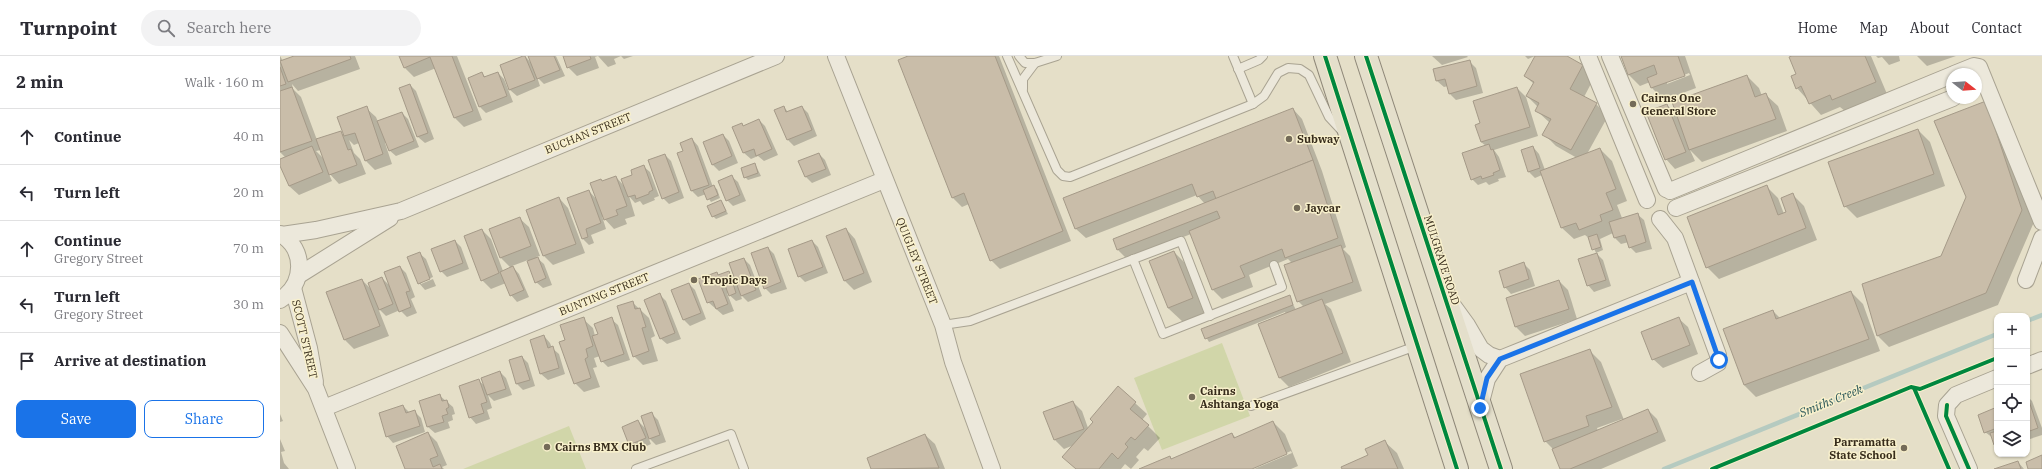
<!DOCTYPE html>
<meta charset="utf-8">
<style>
:root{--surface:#fff;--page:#f2f2f3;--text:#2b2b33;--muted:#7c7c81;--line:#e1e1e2;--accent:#1a73e8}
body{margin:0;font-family:"IBM Plex Serif",serif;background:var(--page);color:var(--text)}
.controls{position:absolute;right:12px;bottom:12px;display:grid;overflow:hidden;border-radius:8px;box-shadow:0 1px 3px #0004}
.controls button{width:36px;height:36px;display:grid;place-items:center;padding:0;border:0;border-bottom:1px solid var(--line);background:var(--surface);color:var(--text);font:20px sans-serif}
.compass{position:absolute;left:1666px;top:12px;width:36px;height:36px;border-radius:50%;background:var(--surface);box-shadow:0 1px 3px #0004;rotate:107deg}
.stop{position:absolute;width:12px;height:12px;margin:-9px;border:3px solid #1a73e8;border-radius:50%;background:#fff}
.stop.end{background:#1a73e8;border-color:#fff;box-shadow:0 1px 4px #0008}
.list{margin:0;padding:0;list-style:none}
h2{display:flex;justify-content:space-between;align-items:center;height:52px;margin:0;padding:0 16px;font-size:17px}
h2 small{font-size:13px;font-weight:400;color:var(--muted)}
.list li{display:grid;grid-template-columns:26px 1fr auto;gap:12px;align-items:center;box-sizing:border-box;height:56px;padding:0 16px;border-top:1px solid var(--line)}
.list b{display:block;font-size:15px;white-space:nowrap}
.list p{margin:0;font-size:13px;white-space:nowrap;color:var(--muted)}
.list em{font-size:13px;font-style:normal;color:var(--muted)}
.actions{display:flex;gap:8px;padding:12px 16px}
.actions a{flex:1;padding:9px 0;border:1px solid var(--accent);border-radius:8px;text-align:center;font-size:14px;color:var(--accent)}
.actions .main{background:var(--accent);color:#fff}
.icon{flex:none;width:22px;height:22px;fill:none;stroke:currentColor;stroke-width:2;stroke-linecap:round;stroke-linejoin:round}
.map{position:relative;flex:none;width:1762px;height:413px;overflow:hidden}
header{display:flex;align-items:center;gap:24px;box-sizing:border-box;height:56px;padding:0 20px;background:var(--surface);border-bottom:1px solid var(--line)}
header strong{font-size:19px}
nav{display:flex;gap:22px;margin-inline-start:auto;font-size:14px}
.search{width:280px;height:36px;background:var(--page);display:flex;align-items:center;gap:10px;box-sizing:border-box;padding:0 14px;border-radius:22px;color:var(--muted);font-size:15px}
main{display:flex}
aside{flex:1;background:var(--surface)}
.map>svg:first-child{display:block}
.green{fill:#d1d6a9}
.shadow{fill:#0003;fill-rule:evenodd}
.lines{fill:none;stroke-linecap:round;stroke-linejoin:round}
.stream{stroke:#b5cac0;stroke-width:4.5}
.building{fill:#c9bda9;stroke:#a59a88}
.lane-casing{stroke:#a9a392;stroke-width:10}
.street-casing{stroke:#a9a392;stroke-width:18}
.primary-casing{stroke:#8f8879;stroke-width:24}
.lane{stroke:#ece8db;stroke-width:8}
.street{stroke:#ece8db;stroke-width:16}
.primary{stroke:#e4dfcb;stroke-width:22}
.cycleway-casing{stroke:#f8f0cc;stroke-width:6}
.cycleway{stroke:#00873e;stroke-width:4}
.route{stroke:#1a73e8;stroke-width:5}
.poi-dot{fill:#746b58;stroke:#f8f0cc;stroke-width:1.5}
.labels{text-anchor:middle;stroke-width:3;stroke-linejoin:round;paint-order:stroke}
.poi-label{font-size:11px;font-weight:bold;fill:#372c1b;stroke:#f8f0cc;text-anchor:start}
.street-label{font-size:11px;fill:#372c1b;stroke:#f8f0cc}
.water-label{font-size:12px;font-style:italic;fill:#295658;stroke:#f8f0cc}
</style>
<header>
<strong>Turnpoint</strong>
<div class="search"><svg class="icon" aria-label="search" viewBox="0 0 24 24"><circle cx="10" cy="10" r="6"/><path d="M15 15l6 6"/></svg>Search here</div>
<nav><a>Home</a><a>Map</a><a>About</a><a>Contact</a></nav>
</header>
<main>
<aside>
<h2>2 min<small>Walk · 160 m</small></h2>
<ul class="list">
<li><svg class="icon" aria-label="ahead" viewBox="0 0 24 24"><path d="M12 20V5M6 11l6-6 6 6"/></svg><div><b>Continue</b></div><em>40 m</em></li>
<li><svg class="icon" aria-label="left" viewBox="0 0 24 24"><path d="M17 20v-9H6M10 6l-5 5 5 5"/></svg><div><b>Turn left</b></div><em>20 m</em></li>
<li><svg class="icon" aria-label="ahead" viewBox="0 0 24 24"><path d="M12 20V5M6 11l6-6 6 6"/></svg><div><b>Continue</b><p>Gregory Street</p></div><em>70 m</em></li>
<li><svg class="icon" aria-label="left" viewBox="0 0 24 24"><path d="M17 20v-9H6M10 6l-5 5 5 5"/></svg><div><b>Turn left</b><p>Gregory Street</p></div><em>30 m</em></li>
<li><svg class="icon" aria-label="arrive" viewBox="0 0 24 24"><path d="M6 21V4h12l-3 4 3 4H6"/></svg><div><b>Arrive at destination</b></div></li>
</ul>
<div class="actions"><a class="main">Save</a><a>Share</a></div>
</aside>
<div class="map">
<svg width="1762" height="413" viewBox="0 0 1762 413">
<rect width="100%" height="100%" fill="#e5dfc8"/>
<!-- green -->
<g class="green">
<polygon points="942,287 970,360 882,394 854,322"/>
<polygon points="289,370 306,413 183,413"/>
</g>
<!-- shadow -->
<g class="shadow">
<path d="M 0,0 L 3,5 L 16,0 L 75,0 L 80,13 L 18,35 L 12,28 L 13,33 L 21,41 L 37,84 L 60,76 L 65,80 L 59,62 L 86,52 L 96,61 L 98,66 L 122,57 L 128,63 L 139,91 L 116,100 L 109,94 L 106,86 L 105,87 L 112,108 L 95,114 L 86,105 L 79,87 L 74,89 L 69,84 L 74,97 L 80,103 L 86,118 L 59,128 L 48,116 L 52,125 L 19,139 L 9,130 L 0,107 L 0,104 L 6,102 L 0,96 ZM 41,94 L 44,103 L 36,95 Z"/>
<polygon points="120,0 177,0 202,64 184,71 175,62 156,12 134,21 125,12"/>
<polygon points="245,0 252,8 249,0 276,0 285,20 264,28 257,21 260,30 237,40 230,34 221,10"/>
<polygon points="284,0 353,0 344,3 341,0 334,3 336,8 328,11 318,0 315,1 319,12 297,20 288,11"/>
<polygon points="631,0 719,0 791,185 720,213 711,204 689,148 682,151 673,142"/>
<polygon points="1152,0 1187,0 1188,1 1162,9"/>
<polygon points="1245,0 1255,0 1248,3"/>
<polygon points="1256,0 1285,0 1303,10 1314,22 1304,41 1316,48 1328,60 1307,98 1320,93 1332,105 1347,145 1337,149 1342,162 1357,158 1364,164 1372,193 1356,197 1350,191 1349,186 1341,188 1335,182 1333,177 1320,183 1323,194 1316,197 1310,183 1305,179 1294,183 1282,172 1262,119 1255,122 1249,116 1253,91 1259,98 1265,114 1297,102 1276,90 1264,78 1270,67 1256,54 1258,51 1247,40 1254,28 1245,20"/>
<path d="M 1342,0 L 1405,0 L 1416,32 L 1384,44 L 1372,32 L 1370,26 L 1360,30 L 1348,18 ZM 1409,17 L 1410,19 L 1387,28 L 1387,26 Z"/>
<polygon points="1515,0 1591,0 1607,38 1565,55 1560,51 1541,59 1517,32 1517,19"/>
<polygon points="1596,0 1619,0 1620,5 1609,9 1602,1 1598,2"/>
<polygon points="1637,0 1676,0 1647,10"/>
<polygon points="1190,6 1196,12 1203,37 1176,44 1170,38 1168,30 1164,31 1157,25"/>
<polygon points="202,17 206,22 218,17 224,23 233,46 206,57 200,51 189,22"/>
<polygon points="1467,20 1479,32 1482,40 1486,39 1498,50 1507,75 1422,106 1410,94 1415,105 1395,113 1386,103 1387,49 1398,60"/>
<polygon points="130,29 136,35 154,83 145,87 138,81"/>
<polygon points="1237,32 1246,41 1258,80 1214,94 1219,101 1226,121 1218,123 1219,125 1209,129 1206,126 1198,129 1192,123 1206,90 1201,86 1201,68"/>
<polygon points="1706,46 1754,166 1718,249 1609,291 1598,280 1662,201 1687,141"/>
<polygon points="504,51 508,56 522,51 528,57 537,80 514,90 508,84"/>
<polygon points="1013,53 1022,63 1042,115 1066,191 1063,193 1070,200 1082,235 1045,248 1051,253 1071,306 1009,331 1000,322 979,269 1006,258 1005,256 929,286 922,274 1009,240 1016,254 1024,251 1018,245 1012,207 1008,203 969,219 973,231 942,243 933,234 911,178 847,203 838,194 925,148 917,139 806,182 796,173 785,142"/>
<polygon points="479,64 485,70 498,99 484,105 478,100 471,103 464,97 453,72 464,71"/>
<polygon points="1638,74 1650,86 1665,130 1577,162 1565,150"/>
<polygon points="443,79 449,85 458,107 439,115 432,108"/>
<polygon points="412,83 418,90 433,131 437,133 440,142 431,146 426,138 418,141 412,135 399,98 404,96"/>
<polygon points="539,98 545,104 551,119 532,127 526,121 520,106"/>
<polygon points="385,99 391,105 404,142 389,148 383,142"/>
<polygon points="475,108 481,120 468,124 465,121"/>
<polygon points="363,110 370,116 379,140 374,142 375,144 363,149 360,145 355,147 349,140 355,160 345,163 347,168 334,173 322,160 326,173 311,179 314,187 309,189 303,183 309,135 318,145 323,126 336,121 345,131"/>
<polygon points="451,120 458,126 466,145 453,150 447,144"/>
<polygon points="1486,130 1498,142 1504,158 1508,157 1512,138 1524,150 1537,184 1439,223 1427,211"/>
<polygon points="279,142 288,152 305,197 273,209 264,200 247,154"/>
<polygon points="441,145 448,158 436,163 433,160"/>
<polygon points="239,162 249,171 260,200 256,201 264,208 272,229 263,232 256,226 248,204 232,210 239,218 249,241 237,246 231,239 226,227 211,233 202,224 202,174 211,183 223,215 231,212 221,202 210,173"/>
<polygon points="566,173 575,183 592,226 574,234 564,224"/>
<polygon points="175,185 181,191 189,213 167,221 161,215"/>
<polygon points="532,185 538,191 548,217 525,226 519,220"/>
<polygon points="488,192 494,198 507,233 491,238 485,232"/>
<polygon points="894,196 910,212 928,258 904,267 888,252"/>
<polygon points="139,197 146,203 153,221 141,226 141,228 153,223 156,230 145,234 139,227"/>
<polygon points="1317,198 1323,204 1331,230 1314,236 1308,229"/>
<polygon points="464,203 470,209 482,240 468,246 460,238 462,243 456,245 447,237 454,255 443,259 428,246 437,218 439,220 449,217 456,224"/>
<polygon points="1244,208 1250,214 1255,230 1231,238 1225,231"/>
<polygon points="120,211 126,217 135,241 131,243 137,257 127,261 120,254 106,260 98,252 109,280 74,293 65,284 82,224 91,233 102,222 111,231"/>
<polygon points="1279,225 1288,234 1297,263 1245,280 1236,271 1227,242"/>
<polygon points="409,228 415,234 426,263 410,270 404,264 393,235"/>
<polygon points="1571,236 1583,248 1600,295 1476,341 1464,329 1493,255 1500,262"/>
<polygon points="380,239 386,245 401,283 387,288 380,282"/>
<polygon points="352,246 369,262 375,280 371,282 378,305 363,309 354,300"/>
<polygon points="1398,262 1408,271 1418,298 1383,312 1373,303"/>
<polygon points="303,263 313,272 315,280 319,279 331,263 338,269 350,304 328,311 322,305 320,300 314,302 317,311 313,312 320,331 304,336 295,327 287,284"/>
<polygon points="264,280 270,287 272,292 279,298 285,318 268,324 261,318"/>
<path d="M 1309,294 L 1321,306 L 1344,364 L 1368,354 L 1377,363 L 1386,385 L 1321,413 L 1281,413 L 1273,393 L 1265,385 ZM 1342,363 L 1343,364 L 1318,375 L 1317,372 Z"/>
<polygon points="242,301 248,307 255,330 243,334 237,328 230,305"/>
<polygon points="220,316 226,322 232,339 214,345 208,339 212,352 207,354 210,363 196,368 190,361 199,325 205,330"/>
<polygon points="159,339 173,351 175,358 172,359 173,364 168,366 170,372 155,377 148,371"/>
<polygon points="1747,340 1752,345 1762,372 1762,379 1747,384"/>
<polygon points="793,346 802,355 808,372 855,347 867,358 862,364 880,382 868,395 864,392 856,401 859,404 851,413 845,408 841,413 796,413 784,401 794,389 784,393 775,384"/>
<polygon points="123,350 129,356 134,355 141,362 145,376 113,387 107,380"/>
<polygon points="1717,353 1717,390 1713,382 1705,376"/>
<polygon points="371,357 378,364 386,386 376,389 368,381 371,388 356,395 350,388 358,365 367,374"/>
<polygon points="0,358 3,365 0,366"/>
<polygon points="993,366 1005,378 1018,410 1011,413 974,413 1012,397 1011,395 969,413 862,413 890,401 892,403 952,378 956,382"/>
<polygon points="148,377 157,386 167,409 162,411 164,413 126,413"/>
<polygon points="645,379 655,388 665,413 592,413 588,402"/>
<polygon points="0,383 5,395 1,396 4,407 9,413 0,413"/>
<polygon points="1105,386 1117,397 1124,413 1063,413 1089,400"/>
<polygon points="1738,406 1744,413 1717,413"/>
</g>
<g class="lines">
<!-- stream -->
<g class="stream">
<polyline points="1747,265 1762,259"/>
<polyline points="1384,413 1717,278"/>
</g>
</g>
<!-- building -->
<g class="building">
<polygon points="14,0 70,0 71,3 8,26 0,5"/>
<polygon points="119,0 172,0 193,55 174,62 150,1 124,12"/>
<polygon points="243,0 245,0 255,24 229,34 220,9"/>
<polygon points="248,0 274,0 280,14 257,23"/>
<polygon points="283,0 310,0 311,3 287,12"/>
<polygon points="628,0 715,0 783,175 710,205 684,137 672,142 618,4"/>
<polygon points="1255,0 1287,0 1303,9 1290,33 1317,47 1291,94 1262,79 1271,63 1255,55 1259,47 1246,40 1254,26 1244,20"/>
<polygon points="1341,0 1398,0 1405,20 1371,32 1367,22 1377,18 1374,9 1348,19"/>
<polygon points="1512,0 1585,0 1596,26 1552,44 1550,39 1529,48 1521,30 1516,33 1511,20 1516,18 1509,1"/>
<polygon points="1190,4 1197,30 1169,38 1165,23 1156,25 1153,13"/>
<polygon points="0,11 6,28 0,30"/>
<polygon points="202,16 204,21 218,16 227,40 199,51 188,22"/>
<polygon points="1467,19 1475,41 1486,37 1496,63 1409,94 1392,46"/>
<polygon points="130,28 148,77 137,81 119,32"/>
<polygon points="12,31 32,85 0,96 0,35"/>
<polygon points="1237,31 1250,71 1201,86 1195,69 1200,67 1193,45"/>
<polygon points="1706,45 1742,154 1706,237 1597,280 1582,228 1661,200 1686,141 1654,65"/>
<polygon points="1387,48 1406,96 1385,104 1366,56"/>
<polygon points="87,50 103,98 85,105 75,77 64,80 57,61"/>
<polygon points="504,50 506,56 522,50 532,74 507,84 494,54"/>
<polygon points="1013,52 1033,104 936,143 933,135 917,141 912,128 795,173 783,142"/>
<polygon points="122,56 134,85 109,95 97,65"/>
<polygon points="479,63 492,93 476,100 474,93 463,97 452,71 462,67 463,70"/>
<polygon points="1638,73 1654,118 1564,151 1548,106"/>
<polygon points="61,75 68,94 71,93 77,109 49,119 36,83"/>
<polygon points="443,78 452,100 432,109 423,86"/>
<polygon points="412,82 429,129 411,135 397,97 403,95 400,87"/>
<polygon points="1209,88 1211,94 1213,93 1220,114 1213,117 1214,119 1202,123 1201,120 1191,124 1182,97"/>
<polygon points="32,90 43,116 9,130 0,110 0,103"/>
<polygon points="1253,90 1260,112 1248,116 1241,94"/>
<polygon points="1320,92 1336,133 1326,137 1333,154 1320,159 1322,165 1299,174 1296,167 1281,172 1260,115"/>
<polygon points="539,97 546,113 525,121 518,105"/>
<polygon points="385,98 399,136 382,143 368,104"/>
<polygon points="1033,104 1058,182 1005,202 1002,193 960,210 965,221 932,234 909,175 940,162 937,155 837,194 833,183"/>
<polygon points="475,107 478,117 464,122 461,112"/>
<polygon points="364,109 373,134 369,136 369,138 356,143 355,139 348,141 341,123 352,119 351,114"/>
<polygon points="452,119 460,139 446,145 438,125"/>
<polygon points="336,120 347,150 336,154 338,159 324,164 310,127 321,123 322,125"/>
<polygon points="434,129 438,139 427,144 423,134"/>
<polygon points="1487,129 1498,159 1506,156 1501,142 1513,137 1526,172 1426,212 1407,161"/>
<polygon points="309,134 321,167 306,173 308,181 302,183 287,142"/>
<polygon points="279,141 296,188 263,200 246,154"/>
<polygon points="441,144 446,155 432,161 427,150"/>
<polygon points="1358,157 1366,186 1349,192 1345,179 1334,182 1329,166"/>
<polygon points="240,161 251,190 220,202 209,173"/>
<polygon points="566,172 584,217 564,225 546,180"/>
<polygon points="202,173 219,217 201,225 184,180"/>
<polygon points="1317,178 1321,191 1312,194 1308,181"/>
<polygon points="175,184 183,207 160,216 151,193"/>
<polygon points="532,184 543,211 518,221 508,193"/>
<polygon points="1061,189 1073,226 1017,246 1004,209"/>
<polygon points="488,191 501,226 484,233 471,197"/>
<polygon points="894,195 913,242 888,252 869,205"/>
<polygon points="140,196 150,223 138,228 127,201"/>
<polygon points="1317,197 1326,224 1307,230 1298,203"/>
<polygon points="258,201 266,222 255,227 247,205"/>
<polygon points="464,202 476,234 461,240 449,207"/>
<polygon points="1244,206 1249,223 1224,232 1219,215"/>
<polygon points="120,210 130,235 126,236 131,251 119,256 104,216"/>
<polygon points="233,210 244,234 230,240 220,216"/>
<polygon points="449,215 456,237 449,240 445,229 441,230 448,248 436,253 433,245 427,247 418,223 437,216 438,219"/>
<polygon points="102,221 113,248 99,254 88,227"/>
<polygon points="82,223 100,270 64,284 46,236"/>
<polygon points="1279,224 1289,253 1235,271 1226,242"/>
<polygon points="409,227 421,257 403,264 391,234"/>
<polygon points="1571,235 1589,283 1464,329 1443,273 1493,254 1496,263"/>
<polygon points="380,237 395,277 380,283 364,244"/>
<polygon points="1010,239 1013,249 925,283 921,273"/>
<polygon points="1042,243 1063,297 999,322 978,268"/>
<polygon points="353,245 355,253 360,252 366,271 362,272 369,295 353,301 337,250"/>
<polygon points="304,261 313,290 306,293 308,301 305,303 311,322 294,328 279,286 285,284 280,269"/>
<polygon points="332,261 344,298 321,306 312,280 318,278 314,268"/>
<polygon points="1399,261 1410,289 1372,304 1361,276"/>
<polygon points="264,279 268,292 273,290 279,312 260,318 250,284"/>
<polygon points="1310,293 1332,351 1306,360 1309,370 1264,386 1240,318"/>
<polygon points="242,300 250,324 236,328 229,304"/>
<polygon points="220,315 226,333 207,339 201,322"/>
<polygon points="199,323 207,346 201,348 204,357 189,362 179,330"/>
<polygon points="838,330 856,346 850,353 869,369 855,384 851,381 845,388 848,391 838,403 832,397 819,413 796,413 782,401 813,366 810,363"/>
<polygon points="160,338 162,345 167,344 169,351 166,353 168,358 162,360 164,366 147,371 139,345"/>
<polygon points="1747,339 1758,372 1747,376"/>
<polygon points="793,345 804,373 774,384 763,356"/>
<polygon points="123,349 126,357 135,354 140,370 106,381 99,357"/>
<polygon points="1717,351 1717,372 1704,377 1698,359"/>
<polygon points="1368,353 1378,376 1290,413 1280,413 1272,393"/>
<polygon points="372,356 380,379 369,383 361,360"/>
<polygon points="358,364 366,382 349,389 342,371"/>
<polygon points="993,365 1007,398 972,413 859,413 890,400 891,403 952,377 954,382"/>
<polygon points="1717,375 1717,388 1714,389 1710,377"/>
<polygon points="148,376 158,400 150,403 153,411 160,408 162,413 125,413 116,390"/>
<polygon points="645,378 659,412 591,413 587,402"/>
<polygon points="1105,384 1118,413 1062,413 1061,411 1088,399 1085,393"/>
<polygon points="1762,399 1762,413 1748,413 1746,406"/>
<polygon points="1738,405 1741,413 1714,413"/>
</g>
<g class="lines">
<!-- lane casing -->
<g class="lane-casing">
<g id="lane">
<polyline points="727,0 777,114 783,120 790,121 973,48 984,40 998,17 1008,12 1020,13 1029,19 1049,61 1062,75"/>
<polyline points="739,0 745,7 755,7 777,0"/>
<polyline points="953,0 973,48"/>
<polyline points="958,13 979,4 983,0"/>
<polyline points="743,33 743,23 755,7"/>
<polyline points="853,203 883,278 1002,231 994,209"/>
<polyline points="663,269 690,265 901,185 930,260"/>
<polyline points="971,350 1136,290"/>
<polyline points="356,413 451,378 464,413"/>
</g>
</g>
<!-- street casing -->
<g class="street-casing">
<g id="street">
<polyline points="556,0 663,269 673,306 712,413"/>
<polyline points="1308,0 1367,144"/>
<polyline points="1330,0 1386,133"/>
<polyline points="1674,18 1694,10 1699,11 1762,166"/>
<polyline points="1390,135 1672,19"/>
<polyline points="1396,152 1673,42"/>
<polyline points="1380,163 1395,182 1438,299 1438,307 1420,317"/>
<path d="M 0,178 C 26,193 25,228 0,244"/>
<polyline points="2,179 36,174 121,155 496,0"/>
<polyline points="19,219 110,162"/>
<polyline points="1746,224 1762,182"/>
<polyline points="13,232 29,292 35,326"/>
<polyline points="1171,247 1187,269 1201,293 1209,299 1220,303"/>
<polyline points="0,277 36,333 67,413"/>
<polyline points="1747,310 1762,304"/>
<polyline points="1200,350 1207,323 1220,303 1411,226"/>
<polyline points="44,352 604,124"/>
<polyline points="1689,413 1666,360 1667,349 1676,339 1717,322"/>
</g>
</g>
<!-- primary casing -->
<g class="primary-casing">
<g id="primary">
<polyline points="1045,0 1177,413"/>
<polyline points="1086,0 1221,413"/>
</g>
</g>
<!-- lane -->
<use href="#lane" class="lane"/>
<!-- street -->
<use href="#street" class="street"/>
<!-- primary -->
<use href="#primary" class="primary"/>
<!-- cycleway casing -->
<g class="cycleway-casing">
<g id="cycleway">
<polyline points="1045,0 1177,413"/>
<polyline points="1086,0 1221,413"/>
<polyline points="1634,332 1669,413"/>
<polyline points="1667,349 1666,360 1689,413"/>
<polyline points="1432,413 1631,331 1640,333 1717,302"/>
</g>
</g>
<!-- cycleway -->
<use href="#cycleway" class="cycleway"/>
</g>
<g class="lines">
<!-- route -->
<polyline class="route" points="1200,352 1207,322 1220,303 1412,226 1439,304"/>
</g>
<!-- markers -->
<g class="poi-dot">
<circle cx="1353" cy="48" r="4"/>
<circle cx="1009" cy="83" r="4"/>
<circle cx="1017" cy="152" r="4"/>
<circle cx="414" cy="224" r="4"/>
<circle cx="912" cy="341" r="4"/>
<circle cx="267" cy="391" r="4"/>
<circle cx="1624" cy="392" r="4"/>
</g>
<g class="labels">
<!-- poi labels -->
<g class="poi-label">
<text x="1361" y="46">Cairns One<tspan x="1361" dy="13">General Store</tspan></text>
<text x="1017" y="87">Subway</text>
<text x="1025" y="156">Jaycar</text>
<text x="422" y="228">Tropic Days</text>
<text x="920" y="339">Cairns<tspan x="920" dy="13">Ashtanga Yoga</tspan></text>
<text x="1616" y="390" text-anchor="end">Parramatta<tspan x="1616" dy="13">State School</tspan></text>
<text x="275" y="395">Cairns BMX Club</text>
</g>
<!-- street labels -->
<g class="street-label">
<text transform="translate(308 77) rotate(-22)" y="4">BUCHAN STREET</text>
<text transform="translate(1162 204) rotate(72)" y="4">MULGRAVE ROAD</text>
<text transform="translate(637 205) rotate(68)" y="4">QUIGLEY STREET</text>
<text transform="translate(324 238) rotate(-22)" y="4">BUNTING STREET</text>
<text transform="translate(25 283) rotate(77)" y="4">SCOTT STREET</text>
</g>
<!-- water labels -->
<g class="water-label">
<text transform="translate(1551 345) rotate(-22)" y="4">Smiths Creek</text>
</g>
</g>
</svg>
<div class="controls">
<button>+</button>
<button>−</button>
<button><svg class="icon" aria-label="locate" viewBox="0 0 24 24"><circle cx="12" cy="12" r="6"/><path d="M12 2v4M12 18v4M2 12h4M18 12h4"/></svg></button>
<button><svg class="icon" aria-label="layers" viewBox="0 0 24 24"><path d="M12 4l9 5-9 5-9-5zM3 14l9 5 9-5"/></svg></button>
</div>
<svg class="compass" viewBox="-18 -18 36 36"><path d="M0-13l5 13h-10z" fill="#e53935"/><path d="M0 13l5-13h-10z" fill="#7c7c81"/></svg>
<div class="stop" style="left:1439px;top:304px"></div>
<div class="stop end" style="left:1200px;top:352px"></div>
</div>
</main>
